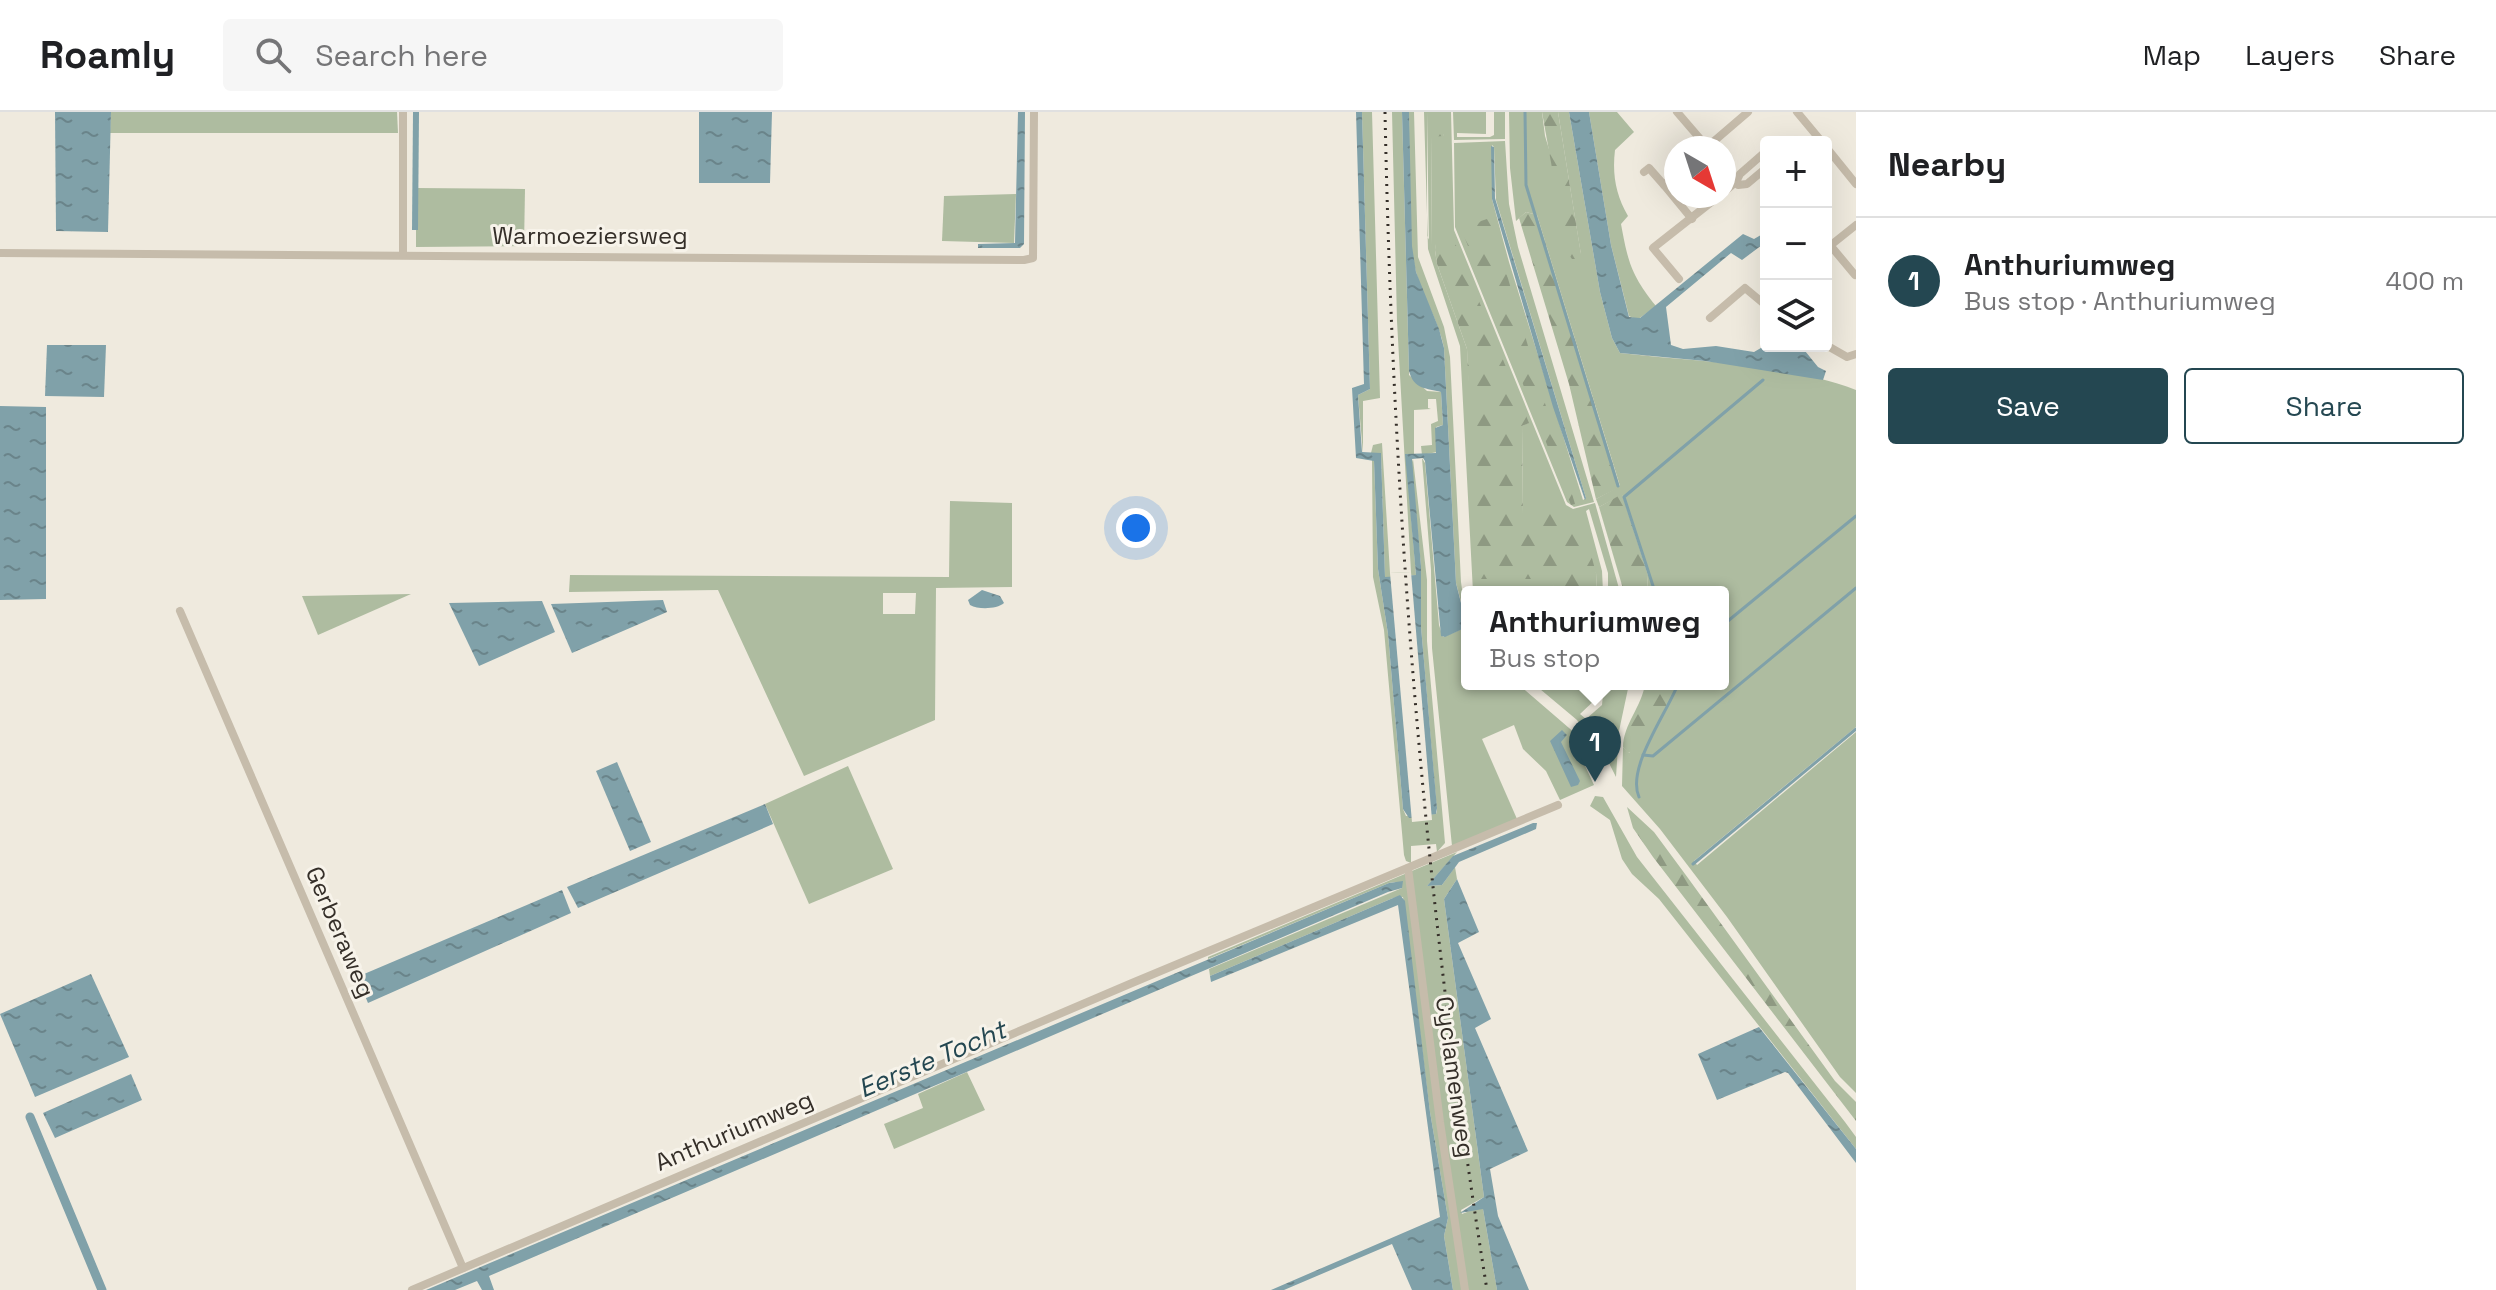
<!DOCTYPE html>
<meta charset="utf-8">
<style>
:root{--surface:#fff;--page:#f6f6f6;--text:#202124;--muted:#757577;--line:#e0e0e0;--accent:#244751}
body{margin:0;font-family:"Space Grotesk",sans-serif;background:var(--page);color:var(--text)}
.controls{position:absolute;right:24px;top:24px;display:grid;overflow:hidden;border-radius:8px;box-shadow:0 8px 32px #0002}
.controls button{width:72px;height:72px;display:grid;place-items:center;padding:0;border:0;border-bottom:2px solid var(--line);background:var(--surface);color:var(--text);font:40px sans-serif}
.compass{position:absolute;left:1664px;top:24px;width:72px;height:72px;border-radius:50%;background:var(--surface);box-shadow:0 8px 32px #0002;rotate:141deg}
.you{position:absolute;left:1136px;top:416px;width:28px;height:28px;margin:-20px;border:6px solid #fff;border-radius:50%;background:#1a73e8;box-shadow:0 0 0 12px #1a73e833}
.badge{display:grid;place-items:center;width:52px;height:52px;border-radius:50%;background:var(--accent);color:#fff;font-size:26px;font-weight:700}
.pin{position:absolute;translate:-50% -66px;filter:drop-shadow(0 2px 4px #0008)}
.pin::after{content:'';position:absolute;top:42px;width:28px;height:24px;background:inherit;clip-path:polygon(0 0,100% 0,50% 100%)}
.popup{position:absolute;left:1461px;top:474px;width:268px;height:104px;box-sizing:border-box;display:grid;place-content:center;border-radius:8px;background:var(--surface);filter:drop-shadow(0 2px 6px #0005);font-size:26px;white-space:nowrap;color:var(--muted)}
.popup b{font-size:30px;color:var(--text)}
.popup::after{content:'';position:absolute;left:50%;top:100%;margin-left:-16px;border:16px solid transparent;border-top-color:var(--surface)}
.list{margin:0;padding:0;list-style:none}
h2{display:flex;justify-content:space-between;align-items:center;height:104px;margin:0;padding:0 32px;font-size:34px}
h2 small{font-size:26px;font-weight:400;color:var(--muted)}
.list li{display:grid;grid-template-columns:52px 1fr auto;gap:24px;align-items:center;box-sizing:border-box;height:128px;padding:0 32px;border-top:2px solid var(--line)}
.list b{display:block;font-size:30px;white-space:nowrap}
.list p{margin:0;font-size:26px;white-space:nowrap;color:var(--muted)}
.list em{font-size:26px;font-style:normal;color:var(--muted)}
.actions{display:flex;gap:16px;padding:24px 32px}
.actions a{flex:1;padding:18px 0;border:2px solid var(--accent);border-radius:8px;text-align:center;font-size:28px;color:var(--accent)}
.actions .main{background:var(--accent);color:#fff}
.icon{flex:none;width:44px;height:44px;fill:none;stroke:currentColor;stroke-width:2;stroke-linecap:round;stroke-linejoin:round}
.map{position:relative;flex:none;width:1856px;height:1178px;overflow:hidden}
header{display:flex;align-items:center;gap:48px;box-sizing:border-box;height:112px;padding:0 40px;background:var(--surface);border-bottom:2px solid var(--line)}
header strong{font-size:38px}
nav{display:flex;gap:44px;margin-inline-start:auto;font-size:28px}
.search{width:560px;height:72px;background:var(--page);display:flex;align-items:center;gap:20px;box-sizing:border-box;padding:0 28px;border-radius:8px;color:var(--muted);font-size:30px}
main{display:flex}
aside{flex:1;background:var(--surface)}
.map>svg:first-child{display:block}
.grass{fill:#aebca0;fill-rule:evenodd}
.forest{fill:url(#forest-firs)}
.water{fill:url(#water-ripples)}
.pier{fill:#efeade}
.lines{fill:none;stroke-linecap:round;stroke-linejoin:round}
.stream{stroke:#80a1a9;stroke-width:3}
.canal{stroke:#80a1a9;stroke-width:9}
.street{stroke:#c6bcab;stroke-width:8}
.rail{stroke:#352f29;stroke-width:3;stroke-dasharray:2 6;stroke-linecap:butt}
.labels{text-anchor:middle;stroke-width:6;stroke-linejoin:round;paint-order:stroke}
.street-label{font-size:24px;fill:#352f29;stroke:#f7f3ea}
.water-label{font-size:26px;font-style:italic;fill:#244751;stroke:#f7f3ea}
</style>
<header>
<strong>Roamly</strong>
<div class="search"><svg class="icon" aria-label="search" viewBox="0 0 24 24"><circle cx="10" cy="10" r="6"/><path d="M15 15l6 6"/></svg>Search here</div>
<nav><a>Map</a><a>Layers</a><a>Share</a></nav>
</header>
<main>
<div class="map">
<svg width="1856" height="1178" viewBox="0 0 1856 1178">
<defs>
<pattern id="forest-firs" width="22" height="20" patternUnits="userSpaceOnUse" patternTransform="scale(2)"><rect width="22" height="20" fill="#aebca0"/><path d="M5 1l3.5 6h-7zM16 11l3.5 6h-7z" fill="#8e9982"/></pattern>
<pattern id="water-ripples" width="26" height="14" patternUnits="userSpaceOnUse" patternTransform="scale(2)"><rect width="26" height="14" fill="#80a1a9"/><path d="M2 4q2-2 4 0t4 0M15 11q2-2 4 0t4 0" fill="none" stroke="#6a848a"/></pattern>
</defs>
<rect width="100%" height="100%" fill="#efeade"/>
<!-- grass -->
<g class="grass">
<polygon points="111,0 397,0 398,21 110,21"/>
<polygon points="1362,0 1372,0 1380,286 1363,289 1363,342 1358,283 1370,277"/>
<polygon points="1392,0 1402,0 1409,259 1409,263 1427,279 1441,280 1443,313 1436,315 1437,340 1422,343 1421,334 1432,333 1431,312 1438,309 1436,287 1428,287 1428,296 1431,297 1414,298 1414,343 1406,343 1416,463 1385,466 1381,341 1371,341 1373,333 1382,331 1390,461 1411,460 1397,209"/>
<path d="M 1409,0 L 1414,0 L 1418,145 L 1444,215 L 1450,245 L 1461,470 L 1467,512 L 1456,471 L 1444,236 C 1439,209 1423,186 1416,160 C 1404,114 1410,49 1409,0 Z"/>
<polygon points="1424,0 1427,0 1427,124 1432,133 1431,24 1443,24 1444,20 1431,20 1431,0 1451,0 1454,118 1566,393 1573,397 1595,391 1620,480 1608,480 1608,461 1589,397 1586,399 1602,459 1603,480 1597,480 1596,461 1523,401 1522,314 1528,311 1437,126 1435,138 1437,152 1467,237 1481,467 1551,467 1556,480 1473,480 1460,234 1428,137"/>
<polygon points="1453,0 1486,0 1486,22 1457,21 1457,25 1490,25 1494,23 1494,0 1505,0 1505,27 1454,28"/>
<path d="M 1509,0 L 1542,0 L 1545,24 L 1581,143 L 1558,0 L 1569,0 L 1600,180 L 1612,226 L 1620,241 C 1695,250 1785,251 1856,278 L 1856,615 L 1694,749 L 1697,753 L 1856,620 L 1856,981 L 1840,965 L 1727,805 L 1660,717 L 1622,674 L 1623,635 L 1629,641 L 1664,596 L 1673,572 L 1723,572 L 1723,480 L 1647,480 L 1648,463 L 1622,383 L 1599,395 L 1596,387 L 1620,374 L 1537,103 L 1526,100 L 1516,109 L 1510,56 Z"/>
<path d="M 1589,0 L 1617,0 L 1634,20 L 1615,38 C 1612,63 1616,83 1628,104 L 1621,112 C 1628,150 1631,163 1656,194 L 1637,208 L 1629,204 L 1611,133 Z"/>
<path d="M 1505,29 L 1509,92 L 1518,135 L 1594,390 L 1574,395 L 1567,390 L 1455,115 L 1454,31 ZM 1492,33 L 1494,35 L 1496,88 L 1586,386 L 1583,388 L 1509,150 L 1492,87 Z"/>
<polygon points="416,76 525,77 524,134 416,135"/>
<polygon points="1016,82 1014,131 942,129 944,84"/>
<polygon points="1422,346 1425,351 1439,513 1443,525 1467,515 1467,572 1518,572 1576,622 1579,627 1574,630 1594,673 1560,688 1546,659 1523,637 1514,613 1482,627 1517,707 1452,734 1432,536 1431,458"/>
<polygon points="1372,347 1374,349 1378,457 1388,522 1403,697 1406,704 1436,702 1437,699 1421,515 1421,454 1411,353 1413,347 1427,468 1427,529 1445,731 1437,740 1436,732 1411,734 1411,751 1406,749 1404,743 1384,518 1373,465"/>
<path d="M 950,389 L 1012,391 L 1012,475 L 936,476 L 935,608 L 804,664 L 718,478 L 569,480 L 570,463 L 949,465 ZM 883,481 L 916,481 L 915,502 L 883,502 Z"/>
<polygon points="411,482 318,523 302,484"/>
<polygon points="1534,572 1600,572 1599,584 1580,602 1586,607 1602,593 1604,572 1629,572 1619,619 1616,665 1609,651 1605,651 1592,622 1587,624 1577,608"/>
<polygon points="848,654 893,757 809,792 765,692"/>
<polygon points="1595,684 1603,685 1637,745 1845,1010 1856,1025 1856,1037 1659,787 1632,762 1622,747 1610,708 1590,694"/>
<polygon points="1457,740 1427,774 1442,773 1455,755 1457,767 1444,787 1484,1085 1461,1098 1462,1102 1480,1095 1483,1097 1497,1178 1453,1178 1444,1124 1448,1106 1430,1000 1403,785 1393,786 1210,864 1209,857 1402,776 1395,770 1389,771 1208,847 1208,845"/>
<polygon points="967,960 985,998 894,1037 884,1012 923,996 918,982"/>
</g>
<!-- forest -->
<g class="forest">
<polygon points="1427,0 1431,0 1431,20 1445,20 1443,24 1431,25 1432,134 1429,134"/>
<polygon points="1542,0 1558,0 1580,136 1581,143 1576,147 1572,147 1567,140"/>
<polygon points="1526,100 1537,103 1620,375 1596,387 1569,272 1519,106"/>
<polygon points="1490,106 1575,392 1571,393 1464,124 1481,109"/>
<polygon points="1436,126 1453,126 1529,311 1522,314 1523,401 1580,402 1596,461 1597,480 1556,480 1550,467 1481,467 1476,464 1467,237 1437,152 1435,138"/>
<polygon points="1622,382 1648,463 1647,480 1624,480 1599,395"/>
<path d="M 1645,572 L 1673,572 C 1668,594 1651,633 1628,641 L 1623,635 C 1623,613 1642,594 1645,572 Z"/>
<polygon points="1627,695 1654,720 1688,766 1835,969 1856,990 1856,1009 1653,745 1633,716"/>
</g>
<!-- water -->
<g class="water">
<polygon points="55,0 111,0 108,120 56,119"/>
<polygon points="413,0 419,0 418,118 412,118"/>
<polygon points="699,0 772,0 770,71 699,71"/>
<polygon points="1018,0 1025,0 1024,132 1020,136 978,136 978,132 1015,131"/>
<path d="M 1356,0 L 1362,0 L 1370,277 L 1358,283 L 1362,340 L 1381,341 L 1385,465 L 1416,463 L 1405,342 L 1436,341 L 1435,316 L 1443,313 L 1441,280 C 1427,276 1414,278 1409,259 L 1402,0 L 1409,0 L 1412,134 L 1416,160 L 1439,217 L 1444,236 L 1456,471 L 1467,515 L 1445,525 L 1441,524 L 1425,349 L 1423,346 L 1412,347 L 1421,454 L 1421,515 L 1437,696 L 1436,702 L 1409,706 L 1403,697 L 1388,522 L 1378,457 L 1374,349 L 1356,346 L 1352,276 L 1364,272 Z"/>
<polygon points="1569,0 1589,0 1611,133 1629,205 1640,206 1743,122 1754,127 1766,120 1766,130 1742,148 1731,141 1666,195 1671,233 1683,237 1716,234 1754,240 1766,233 1801,234 1818,255 1826,259 1823,268 1705,249 1620,241 1612,226 1600,180"/>
<polygon points="1491,34 1494,35 1495,86 1586,386 1585,388 1553,295 1492,87"/>
<polygon points="47,233 106,233 104,285 45,284"/>
<polygon points="0,294 46,295 46,487 0,488"/>
<path d="M 982,478 L 1000,484 L 1004,491 C 997,497 979,498 970,493 L 968,488 Z"/>
<polygon points="663,488 667,500 572,541 551,492"/>
<polygon points="542,489 555,520 479,554 449,491"/>
<polygon points="1562,618 1567,623 1561,630 1580,669 1578,673 1571,675 1550,629"/>
<polygon points="617,650 651,730 630,739 596,659"/>
<polygon points="765,692 773,712 578,796 567,775"/>
<polygon points="1533,711 1537,711 1536,717 1459,750 1442,773 1427,774 1453,744"/>
<polygon points="1457,767 1479,820 1458,831 1491,907 1475,916 1528,1039 1490,1057 1498,1104 1529,1178 1497,1178 1483,1097 1460,1101 1484,1085 1444,787"/>
<polygon points="1403,769 1402,776 1388,780 489,1164 494,1178 482,1178 477,1169 455,1178 426,1178 1389,771"/>
<polygon points="562,778 571,801 368,891 357,865"/>
<polygon points="1400,783 1405,789 1430,1000 1448,1106 1444,1124 1453,1178 1412,1178 1392,1132 1284,1178 1271,1178 1440,1105 1398,793 1211,870 1210,864"/>
<polygon points="91,862 129,945 35,985 0,902"/>
<polygon points="1759,915 1856,1037 1856,1051 1788,961 1785,960 1717,988 1698,942"/>
<polygon points="131,962 142,988 55,1026 43,1001"/>
</g>
<!-- pier -->
<polygon class="pier" points="1411,460 1432,708 1412,710 1390,461"/>
<g class="lines">
<!-- stream -->
<g class="stream">
<polyline points="1525,0 1526,73 1618,374"/>
<polyline points="1655,480 1624,385 1763,268"/>
<polyline points="1723,513 1856,404"/>
<polyline points="1643,643 1653,644 1856,476"/>
<path d="M 1639,685 C 1626,656 1667,601 1678,572"/>
<polyline points="1693,752 1856,617"/>
</g>
<!-- canal -->
<polyline class="canal" points="30,1005 102,1178"/>
<!-- street -->
<g class="street">
<polyline points="1677,0 1708,36"/>
<polyline points="1797,0 1822,30"/>
<polyline points="1826,35 1856,72"/>
<polyline points="1706,36 1748,0"/>
<polyline points="1766,44 1764,41 1740,62 1736,70 1738,73 1747,72 1766,56"/>
<polyline points="1724,56 1736,70 1724,80"/>
<polyline points="1644,60 1649,56 1664,73 1676,63"/>
<polyline points="1664,73 1692,107"/>
<polyline points="1830,133 1855,163"/>
<polyline points="1826,137 1856,113"/>
<polyline points="0,141 1024,148 1033,146 1034,0"/>
<polyline points="403,143 403,0"/>
<polyline points="1679,167 1653,136 1719,84"/>
<polyline points="1710,206 1745,176 1763,191 1766,189"/>
<polyline points="1826,233 1847,245 1856,242"/>
<polyline points="180,499 463,1156"/>
<polyline points="1408,756 1440,1010 1465,1178"/>
<polyline points="412,1178 1132,871 1558,693"/>
</g>
<!-- rail -->
<path class="rail" d="M 1385,0 C 1393,395 1424,788 1487,1178"/>
</g>
<g class="labels">
<!-- street labels -->
<g class="street-label">
<text x="590" y="132">Warmoeziersweg</text>
<text transform="translate(340 820) rotate(67)" y="8">Gerberaweg</text>
<text transform="translate(1455 965) rotate(82)" y="8">Cyclamenweg</text>
<text transform="translate(734 1019) rotate(-23)" y="8">Anthuriumweg</text>
</g>
<!-- water labels -->
<g class="water-label">
<text transform="translate(932 947) rotate(-23)" y="9">Eerste Tocht</text>
</g>
</g>
</svg>
<div class="controls">
<button>+</button>
<button>−</button>
<button><svg class="icon" aria-label="layers" viewBox="0 0 24 24"><path d="M12 4l9 5-9 5-9-5zM3 14l9 5 9-5"/></svg></button>
</div>
<svg class="compass" viewBox="-18 -18 36 36"><path d="M0-13l5 13h-10z" fill="#e53935"/><path d="M0 13l5-13h-10z" fill="#757577"/></svg>
<div class="you"></div>
<div class="pin badge" style="left:1595px;top:670px">1</div>
<div class="popup"><b>Anthuriumweg</b>Bus stop</div>
</div>
<aside>
<h2>Nearby<small></small></h2>
<ul class="list">
<li><span class="badge">1</span><div><b>Anthuriumweg</b><p>Bus stop · Anthuriumweg</p></div><em>400 m</em></li>
</ul>
<div class="actions"><a class="main">Save</a><a>Share</a></div>
</aside>
</main>
